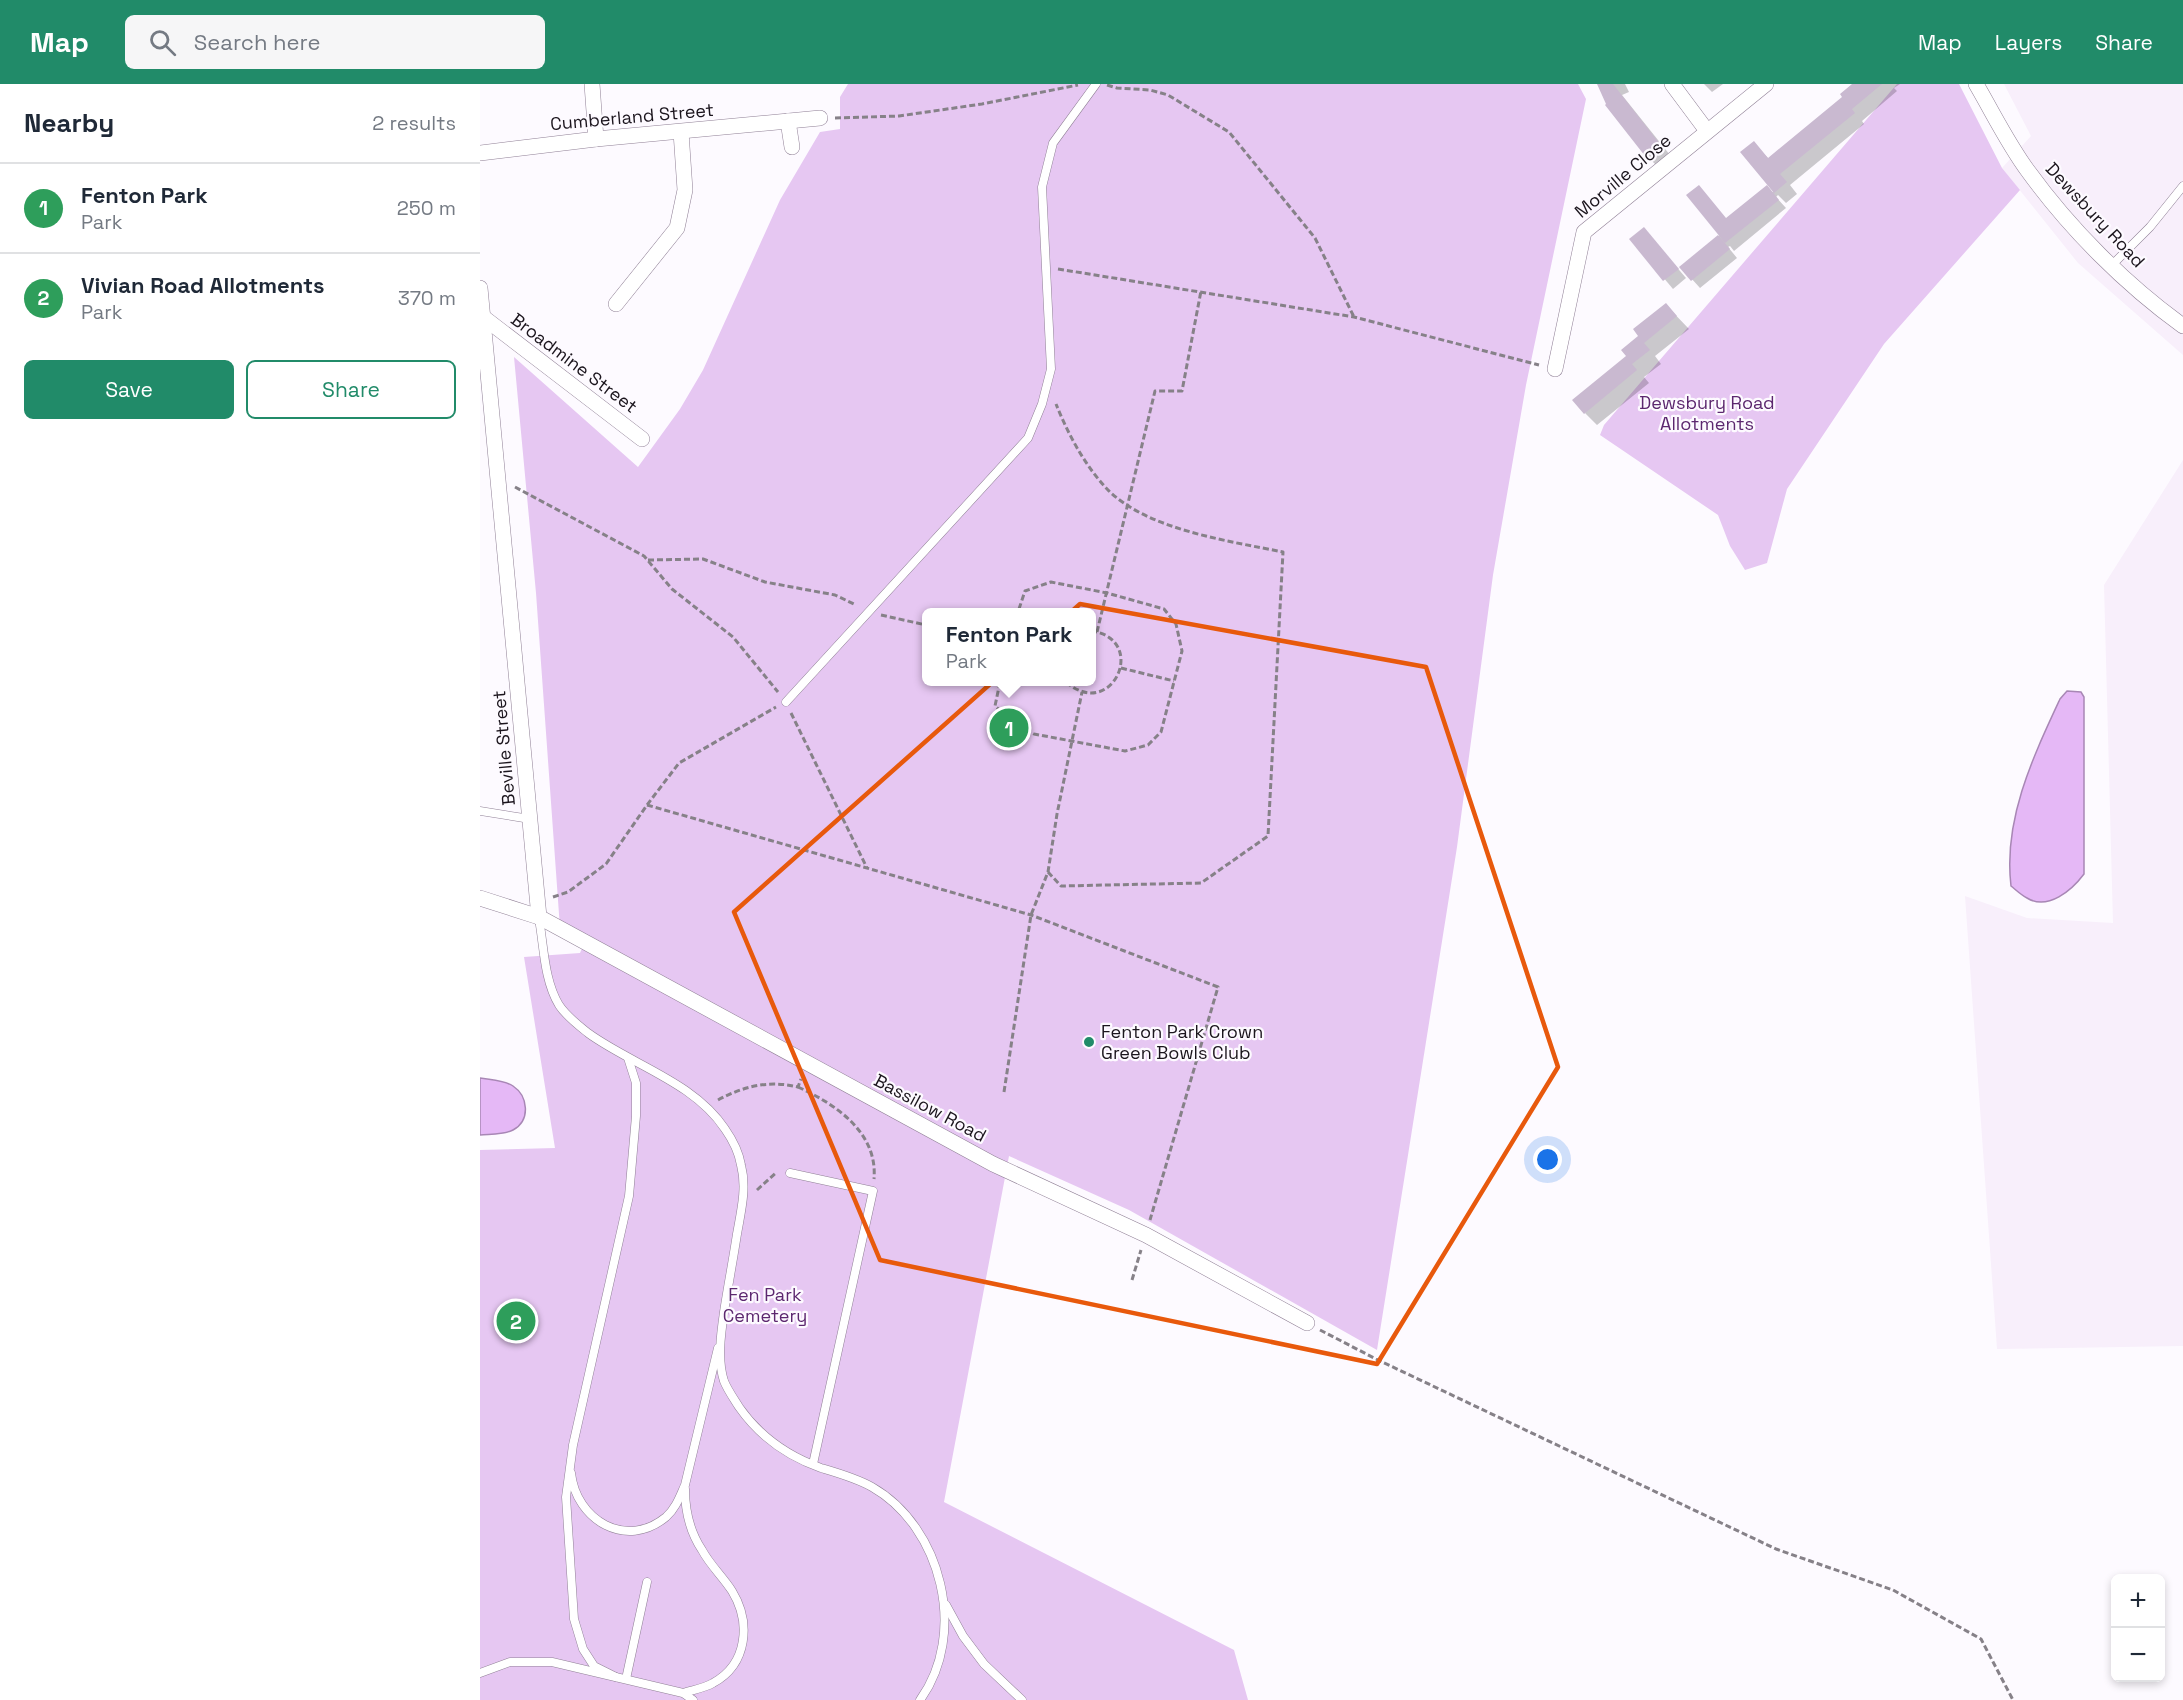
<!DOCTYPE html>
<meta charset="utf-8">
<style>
:root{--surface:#fff;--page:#f6f6f7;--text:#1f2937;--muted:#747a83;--line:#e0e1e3;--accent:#218b69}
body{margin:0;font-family:"Space Grotesk",sans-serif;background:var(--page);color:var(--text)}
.controls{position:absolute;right:18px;bottom:18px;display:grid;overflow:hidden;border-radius:9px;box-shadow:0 3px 9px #0003}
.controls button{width:54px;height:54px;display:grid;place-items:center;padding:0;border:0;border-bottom:2px solid var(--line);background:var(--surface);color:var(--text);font:30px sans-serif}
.you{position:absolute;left:1068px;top:1076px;width:21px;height:21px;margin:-15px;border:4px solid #fff;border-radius:50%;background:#1a73e8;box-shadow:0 0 0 9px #1a73e833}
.badge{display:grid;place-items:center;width:39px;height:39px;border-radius:50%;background:var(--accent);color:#fff;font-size:20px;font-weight:700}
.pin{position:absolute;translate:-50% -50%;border:3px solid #fff;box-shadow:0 2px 6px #0006}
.popup{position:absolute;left:442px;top:524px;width:174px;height:78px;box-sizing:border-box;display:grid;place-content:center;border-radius:9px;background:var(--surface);filter:drop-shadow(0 2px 4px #0005);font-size:20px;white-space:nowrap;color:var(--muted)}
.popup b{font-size:22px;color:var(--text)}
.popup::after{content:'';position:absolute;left:50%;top:100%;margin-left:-12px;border:12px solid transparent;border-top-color:var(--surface)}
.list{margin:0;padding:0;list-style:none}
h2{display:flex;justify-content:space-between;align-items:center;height:78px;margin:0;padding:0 24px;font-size:26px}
h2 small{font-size:20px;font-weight:400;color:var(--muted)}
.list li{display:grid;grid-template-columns:39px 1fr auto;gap:18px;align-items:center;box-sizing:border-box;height:90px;padding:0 24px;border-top:2px solid var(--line)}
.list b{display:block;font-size:22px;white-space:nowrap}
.list p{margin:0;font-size:20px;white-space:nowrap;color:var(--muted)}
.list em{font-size:20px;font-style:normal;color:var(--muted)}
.actions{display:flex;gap:12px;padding:18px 24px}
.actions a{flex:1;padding:14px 0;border:2px solid var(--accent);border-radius:9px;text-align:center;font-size:21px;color:var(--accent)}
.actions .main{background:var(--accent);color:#fff}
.icon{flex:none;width:33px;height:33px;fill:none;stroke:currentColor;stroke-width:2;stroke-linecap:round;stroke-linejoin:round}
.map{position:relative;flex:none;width:1703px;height:1616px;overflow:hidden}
header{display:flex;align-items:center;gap:36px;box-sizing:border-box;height:84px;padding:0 30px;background:var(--accent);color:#fff}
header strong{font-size:28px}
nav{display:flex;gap:33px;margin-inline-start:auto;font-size:21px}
.search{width:420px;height:54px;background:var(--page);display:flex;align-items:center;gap:15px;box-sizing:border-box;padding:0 21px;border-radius:9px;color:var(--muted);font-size:22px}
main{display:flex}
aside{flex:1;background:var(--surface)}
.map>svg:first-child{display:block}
.built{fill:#f8effb}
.green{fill:#e6c7f2;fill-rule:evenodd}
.water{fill:#e5b8f6;stroke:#a887b5;stroke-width:1.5}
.shadow{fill:#0003}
.building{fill:#c9b9d0}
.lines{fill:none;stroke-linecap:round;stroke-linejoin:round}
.lane-casing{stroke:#908096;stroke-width:9}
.street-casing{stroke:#908096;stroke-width:16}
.path{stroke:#868188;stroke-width:3;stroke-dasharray:6 3;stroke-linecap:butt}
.lane{stroke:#fff;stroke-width:8}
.street{stroke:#fff;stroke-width:15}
.marked{fill:none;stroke:#e8590c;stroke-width:4.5;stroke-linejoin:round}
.poi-dot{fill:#218b69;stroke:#fdfaff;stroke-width:2}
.labels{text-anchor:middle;stroke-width:4.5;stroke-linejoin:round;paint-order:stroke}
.street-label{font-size:18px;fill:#1b151d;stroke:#fdfaff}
.park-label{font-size:18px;fill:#5c276f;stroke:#fdfaff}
.poi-label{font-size:18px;fill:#1b151d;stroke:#fdfaff;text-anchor:start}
</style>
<header>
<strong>Map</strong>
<div class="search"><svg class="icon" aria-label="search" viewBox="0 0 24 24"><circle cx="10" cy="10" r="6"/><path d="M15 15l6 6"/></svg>Search here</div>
<nav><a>Map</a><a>Layers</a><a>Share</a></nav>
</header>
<main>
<aside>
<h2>Nearby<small>2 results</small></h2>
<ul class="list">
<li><span class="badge" style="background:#2e9e5b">1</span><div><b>Fenton Park</b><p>Park</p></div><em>250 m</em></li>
<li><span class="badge" style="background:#2e9e5b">2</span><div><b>Vivian Road Allotments</b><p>Park</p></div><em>370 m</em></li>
</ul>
<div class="actions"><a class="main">Save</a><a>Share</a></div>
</aside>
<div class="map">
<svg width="1703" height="1616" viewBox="0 0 1703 1616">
<rect width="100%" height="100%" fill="#fdfaff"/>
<!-- built -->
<g class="built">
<polygon points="1524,0 1703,0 1703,271 1598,179 1522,84 1551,52"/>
<polygon points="1703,376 1703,1262 1517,1265 1485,812 1547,834 1633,839 1624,501"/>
</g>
<!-- green -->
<g class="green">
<path d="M 368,0 L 1098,0 L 1106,15 L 1046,301 L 1013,491 L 977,763 L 897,1266 L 649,1126 L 529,1072 L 464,1418 L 754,1566 L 768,1616 L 0,1616 L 0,1066 L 75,1064 L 44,873 L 100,869 L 108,851 L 80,844 L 56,509 L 34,273 L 158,383 L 200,325 L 223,286 L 300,116 L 340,48 L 360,45 L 360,13 ZM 446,528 L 612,528 L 612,598 L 446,598 Z"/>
<polygon points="1417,0 1479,0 1522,84 1540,106 1404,260 1307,405 1287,479 1265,486 1250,462 1238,431 1120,351 1124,341"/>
</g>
<!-- water -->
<g class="water">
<path d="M 1587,607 L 1601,608 L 1604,613 L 1604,790 C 1592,806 1568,827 1547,814 C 1541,811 1536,806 1531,802 C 1523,736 1553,673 1580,615 Z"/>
<path d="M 0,994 C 10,996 24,996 33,1002 C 48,1012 51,1036 33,1046 C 24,1051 10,1050 0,1051 Z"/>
</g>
<!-- shadow -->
<g class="shadow">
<polygon points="1119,0 1145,0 1149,8 1142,11 1190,71 1177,82 1166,71"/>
<polygon points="1224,0 1243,0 1232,8"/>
<polygon points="1374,0 1420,0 1414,4 1417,7 1382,37 1384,40 1310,101 1317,110 1306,119 1298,111 1296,113 1306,124 1254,167 1250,162 1248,163 1257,174 1220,204 1201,183 1240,151 1246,136 1294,107 1273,59 1289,75 1364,14"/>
<polygon points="1164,145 1206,194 1193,205 1151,155"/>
<polygon points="1186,221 1209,245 1175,272 1181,280 1164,293 1169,299 1117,341 1105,329"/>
</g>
<!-- building -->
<g class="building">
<polygon points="1117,0 1133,0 1180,60 1165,72 1125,21 1126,20"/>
<polygon points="1372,0 1402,0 1372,25 1375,29 1300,90 1307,98 1294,109 1260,68 1274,57 1288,74 1362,13 1360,10"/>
<polygon points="1219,101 1246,134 1287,101 1299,116 1245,159 1206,111"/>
<polygon points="1164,143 1199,185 1183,197 1149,155"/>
<polygon points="1238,151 1250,165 1211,197 1199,183"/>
<polygon points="1186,219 1197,232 1164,259 1170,266 1152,280 1157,286 1104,330 1092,316 1146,272 1141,266 1158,252 1153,245"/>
</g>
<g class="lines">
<!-- lane casing -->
<g class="lane-casing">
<g id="lane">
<polyline points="1632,181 1670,143 1703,102"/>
<polyline points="306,618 548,354 562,320 571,285 562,103 573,59 616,0"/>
<polyline points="0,727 50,735"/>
<path d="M 59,835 C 64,863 64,896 79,921 C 86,932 98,941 108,949 C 152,981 214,998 245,1045 C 252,1055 259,1069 261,1081 C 267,1104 261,1127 257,1150 C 253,1176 248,1202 244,1228 C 241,1249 237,1276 244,1297 C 247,1305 254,1315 259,1323 C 280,1353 307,1372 341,1384 C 358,1389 376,1394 392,1403 C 462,1443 488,1550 440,1616"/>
<polyline points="310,1089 393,1107 333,1380"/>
<path d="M 91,1389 C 96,1436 146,1466 186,1433 C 196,1424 200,1412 205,1401 L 238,1264"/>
<polyline points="466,1521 483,1552 504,1580 542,1616"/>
<polyline points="0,1589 30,1578 72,1578 203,1609 213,1616"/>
<polyline points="136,1593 114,1582 103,1565 94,1535 86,1413 93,1361 149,1112 156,1032 156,999 148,974"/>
<polyline points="146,1595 167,1498"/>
<path d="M 203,1609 C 212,1606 225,1604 233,1599 C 268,1580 271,1538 252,1507 C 243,1493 230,1481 222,1466 C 210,1448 205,1426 205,1405"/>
</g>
</g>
<!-- street casing -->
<g class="street-casing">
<g id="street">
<polyline points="112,0 116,55"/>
<polyline points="1192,0 1227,47"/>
<path d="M 1496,0 C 1513,29 1528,60 1548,87 C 1590,145 1645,200 1703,242"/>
<polyline points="308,37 312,63"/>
<polyline points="0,69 116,55 340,34"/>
<polyline points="0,204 59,833"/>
<polyline points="136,220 197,144 205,106 201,48"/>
<polyline points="0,233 3,233 162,355"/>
<polyline points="1075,285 1104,148 1286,0"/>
<polyline points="0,814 59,833 513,1080 666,1151 827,1239"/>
</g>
</g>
<!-- path -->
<g class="path">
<polyline points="627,1 637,4 670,6 688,11 749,48 835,154 874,233"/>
<polyline points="355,34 419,32 502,20 598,1"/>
<polyline points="578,185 874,233 1059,281"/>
<polyline points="35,403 164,472 192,505 253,553 298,608"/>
<polyline points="168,476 223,475 285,498 355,511 376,521"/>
<polyline points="401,531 446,541"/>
<polyline points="617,548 675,307 702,307 721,207"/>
<polyline points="641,584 694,597"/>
<polyline points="520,598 515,622 535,640 554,650 645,667 668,661 681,648 702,567 696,540 684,525 627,509 571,498 545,507 538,528"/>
<path d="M 586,598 C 632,638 669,556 612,547"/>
<polyline points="311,629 387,784"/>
<polyline points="167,721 551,831 738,903 670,1136"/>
<path d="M 568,788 L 581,802 L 721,799 L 788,752 L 803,468 C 749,457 668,446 628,406 C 605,382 588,350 576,320"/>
<polyline points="73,813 88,808 126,780 167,721 199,679 296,623"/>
<path d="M 318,1003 C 355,1020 398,1048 394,1095"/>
<polyline points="524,1008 551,831 568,788 577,730 602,608"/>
<path d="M 238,1016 C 264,1002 289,996 318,1003 L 321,995"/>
<polyline points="277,1106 297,1088"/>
<polyline points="652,1196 661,1166"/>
<polyline points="840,1246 896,1275 1296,1465 1413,1506 1501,1555 1533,1616"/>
</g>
<!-- lane -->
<use href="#lane" class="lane"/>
<!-- street -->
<use href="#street" class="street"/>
</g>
<!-- marked area -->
<path class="marked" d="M 600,520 L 946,583 L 1078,983 L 897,1280 L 400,1176 L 254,828 Z"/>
<!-- markers -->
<circle class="poi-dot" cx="609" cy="958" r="6"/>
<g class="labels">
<!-- street labels -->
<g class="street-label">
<text transform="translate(152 33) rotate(-5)" y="6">Cumberland Street</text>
<text transform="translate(1143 92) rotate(-40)" y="6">Morville Close</text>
<text transform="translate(1615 131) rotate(47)" y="6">Dewsbury Road</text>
<text transform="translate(94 279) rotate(37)" y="6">Broadmine Street</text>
<text transform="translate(24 664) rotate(-95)" y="6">Beville Street</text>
<text transform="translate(450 1024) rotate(28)" y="6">Bassilow Road</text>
</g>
<!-- park labels -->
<g class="park-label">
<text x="1227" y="325">Dewsbury Road<tspan x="1227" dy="21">Allotments</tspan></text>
<text x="285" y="1217">Fen Park<tspan x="285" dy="21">Cemetery</tspan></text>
</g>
<!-- poi labels -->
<g class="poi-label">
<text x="621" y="954">Fenton Park Crown<tspan x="621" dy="21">Green Bowls Club</tspan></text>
</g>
</g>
</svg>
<div class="controls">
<button>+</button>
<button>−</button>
</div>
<div class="you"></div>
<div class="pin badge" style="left:529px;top:644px;background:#2e9e5b">1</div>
<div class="popup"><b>Fenton Park</b>Park</div>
<div class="pin badge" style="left:36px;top:1237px;background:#2e9e5b">2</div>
</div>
</main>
